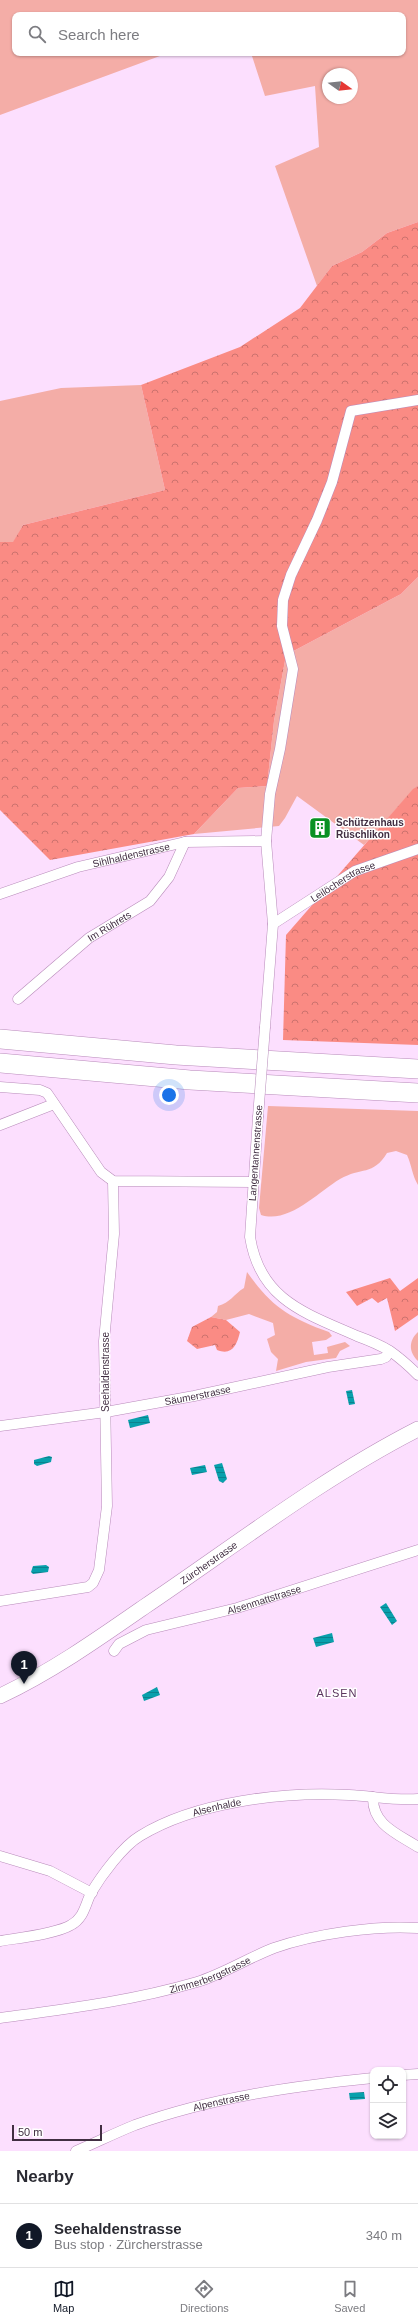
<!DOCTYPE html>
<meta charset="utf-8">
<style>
:root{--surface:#fff;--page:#f2f2f3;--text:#2b2b33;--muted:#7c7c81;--line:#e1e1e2;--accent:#111827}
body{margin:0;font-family:Helvetica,sans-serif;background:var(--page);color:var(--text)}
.controls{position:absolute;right:12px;bottom:12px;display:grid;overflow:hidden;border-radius:8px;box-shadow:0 1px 3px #0004}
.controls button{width:36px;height:36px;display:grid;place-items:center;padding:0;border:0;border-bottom:1px solid var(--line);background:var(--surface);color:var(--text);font:20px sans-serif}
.compass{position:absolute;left:322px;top:68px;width:36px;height:36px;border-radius:50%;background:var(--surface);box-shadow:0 1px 3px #0004;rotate:105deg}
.scale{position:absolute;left:12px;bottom:10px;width:90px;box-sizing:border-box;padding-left:4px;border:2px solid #412e42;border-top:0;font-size:11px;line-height:14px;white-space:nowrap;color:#412e42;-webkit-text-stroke:3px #fff;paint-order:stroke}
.you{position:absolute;left:169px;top:1095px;width:14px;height:14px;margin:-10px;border:3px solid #fff;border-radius:50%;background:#1a73e8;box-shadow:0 0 0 6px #1a73e833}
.badge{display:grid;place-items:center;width:26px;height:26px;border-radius:50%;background:var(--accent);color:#fff;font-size:13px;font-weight:700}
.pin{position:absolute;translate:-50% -33px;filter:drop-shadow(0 1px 2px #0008)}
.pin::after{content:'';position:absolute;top:21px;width:14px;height:12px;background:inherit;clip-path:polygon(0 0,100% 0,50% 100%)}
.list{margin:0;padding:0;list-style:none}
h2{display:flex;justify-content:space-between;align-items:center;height:52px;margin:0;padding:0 16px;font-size:17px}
h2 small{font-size:13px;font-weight:400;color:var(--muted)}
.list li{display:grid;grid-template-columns:26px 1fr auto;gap:12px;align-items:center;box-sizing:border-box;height:64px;padding:0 16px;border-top:1px solid var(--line)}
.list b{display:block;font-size:15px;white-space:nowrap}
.list p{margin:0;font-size:13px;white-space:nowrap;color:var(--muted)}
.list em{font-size:13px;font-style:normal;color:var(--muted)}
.icon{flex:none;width:22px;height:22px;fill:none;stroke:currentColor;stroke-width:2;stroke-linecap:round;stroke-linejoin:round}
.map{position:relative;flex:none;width:418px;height:2151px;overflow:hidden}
.search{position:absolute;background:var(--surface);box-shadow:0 1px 3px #0004;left:12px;right:12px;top:12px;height:44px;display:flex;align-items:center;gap:10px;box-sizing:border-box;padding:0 14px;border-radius:8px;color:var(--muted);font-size:15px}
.sheet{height:116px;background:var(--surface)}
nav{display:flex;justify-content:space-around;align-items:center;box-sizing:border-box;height:56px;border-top:1px solid var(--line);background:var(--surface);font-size:11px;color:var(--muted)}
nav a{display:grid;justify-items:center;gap:2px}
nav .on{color:var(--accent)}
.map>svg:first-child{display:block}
.green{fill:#f4ada7;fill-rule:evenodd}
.forest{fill:url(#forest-crowns)}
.water{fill:url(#water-rules)}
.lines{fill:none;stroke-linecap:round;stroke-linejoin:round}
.street-casing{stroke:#b88bba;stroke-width:11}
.secondary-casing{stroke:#b88bba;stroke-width:16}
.highway-casing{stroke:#b88bba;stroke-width:20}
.street{stroke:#fff;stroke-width:10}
.secondary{stroke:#fff;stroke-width:15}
.highway{stroke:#fff;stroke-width:19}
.street-bridge-casing{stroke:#b88bba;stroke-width:11;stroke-linecap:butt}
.street-bridge{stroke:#fff;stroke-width:10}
.labels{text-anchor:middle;stroke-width:3;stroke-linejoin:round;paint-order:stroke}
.poi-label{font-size:10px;font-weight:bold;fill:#412e42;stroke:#fff;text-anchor:start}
.street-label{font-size:10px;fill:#412e42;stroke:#fff}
.neighbourhood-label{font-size:11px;letter-spacing:1px;fill:#5b345e;stroke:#fff}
</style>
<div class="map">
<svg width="418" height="2151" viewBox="0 0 418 2151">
<defs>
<pattern id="forest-crowns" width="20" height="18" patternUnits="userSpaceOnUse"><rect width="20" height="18" fill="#fa8b84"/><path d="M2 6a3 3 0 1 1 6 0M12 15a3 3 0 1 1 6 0" fill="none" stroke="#cc726e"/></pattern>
<pattern id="water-rules" width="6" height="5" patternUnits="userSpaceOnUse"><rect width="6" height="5" fill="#08a0ac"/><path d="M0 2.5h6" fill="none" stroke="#0a838e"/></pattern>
</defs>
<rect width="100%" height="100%" fill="#fcdffe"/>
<!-- green -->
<g class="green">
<path d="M 0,0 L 418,0 L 418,222 L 387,233 L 362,252 L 332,266 L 317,286 L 275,166 L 319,147 L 315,86 L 265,96 L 251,53 L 403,53 L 403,15 L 15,15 L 15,53 L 168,53 L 0,115 ZM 328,74 L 352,74 L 352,98 L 328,98 Z"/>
<polygon points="141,385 165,490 23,525 13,543 0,542 0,401 61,388"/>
<polygon points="418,577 418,786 413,790 364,845 297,796 285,818 279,826 194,834 238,788 267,786 274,721 286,655 401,594"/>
<path d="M 268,1106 L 418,1111 L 418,1185 C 412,1175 412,1166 407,1155 L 396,1151 L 387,1153 C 373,1176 361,1167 340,1179 C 318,1192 289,1224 261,1215 L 259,1208 Z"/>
<path d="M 247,1272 C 272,1307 288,1317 329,1332 L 332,1336 L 326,1340 L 312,1342 L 314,1355 L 328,1353 L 327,1347 L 345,1342 L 350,1346 L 340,1351 L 336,1358 L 306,1362 L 276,1371 L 278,1359 L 271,1352 L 267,1339 L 275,1335 L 273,1323 L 249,1314 L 226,1320 L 211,1317 L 217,1312 L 218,1306 C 230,1303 234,1294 244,1288 Z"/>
<path d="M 418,1332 L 418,1361 C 409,1353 408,1341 418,1332 Z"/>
</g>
<!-- forest -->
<g class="forest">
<polygon points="418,222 418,577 401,594 286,655 274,721 267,786 238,788 194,834 50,860 0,810 0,542 13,542 23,525 165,490 141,385 240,347 300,308 332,266 362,252 387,233"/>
<polygon points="418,786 418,1045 283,1040 286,935 413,789"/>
<polygon points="390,1278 400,1291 418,1278 418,1315 395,1331 387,1298 378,1303 372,1298 357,1306 346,1292"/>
<path d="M 211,1317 L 226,1320 L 240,1332 C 237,1345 232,1356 217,1350 L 215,1345 L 197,1349 L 187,1341 L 192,1327 Z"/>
</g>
<!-- water -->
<g class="water">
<polygon points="352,1390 355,1404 349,1405 346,1391"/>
<polygon points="148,1415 150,1423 130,1428 128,1420"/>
<polygon points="49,1456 52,1457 51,1462 37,1466 34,1464 34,1460"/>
<polygon points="222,1463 227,1479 223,1483 219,1481 214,1465"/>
<polygon points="205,1465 207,1472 192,1475 190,1468"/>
<polygon points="46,1565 49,1567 48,1572 33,1574 31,1572 33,1566"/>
<polygon points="386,1603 397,1621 392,1625 380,1607"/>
<polygon points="332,1633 334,1642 316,1647 313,1638"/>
<polygon points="157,1687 160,1695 144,1701 142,1695"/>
<polygon points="364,2092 365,2099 350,2100 349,2093"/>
</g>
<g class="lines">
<!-- street casing -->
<g class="street-casing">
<g id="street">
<path id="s1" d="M 0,894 L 78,867 L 185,842 L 266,841"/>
<path id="s2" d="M 273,924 L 355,871 L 418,849"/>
<path id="s3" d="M 18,999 L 89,938 L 150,901 L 169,877 L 185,842"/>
<polyline points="265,1027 273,924 266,841 270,794 280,749 293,669 282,626 283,600 291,575 317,520 332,482 351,411 418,400"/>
<polyline points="0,1087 40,1090 47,1093 101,1172 113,1181 253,1182"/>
<path d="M 258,1117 L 250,1237 C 260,1300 305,1313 357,1336 C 368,1340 380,1345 390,1351 C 400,1358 410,1367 418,1375"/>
<polyline points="0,1125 54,1104"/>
<path id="s4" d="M 0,1426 L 106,1412 L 194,1396 L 328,1367 L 381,1359 L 386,1357 L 389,1351"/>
<polyline points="0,1601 88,1587 93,1583 99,1570 107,1506 104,1341 114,1234 113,1181"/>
<path id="s5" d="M 114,1651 L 119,1644 L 146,1630 L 237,1608 L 418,1550"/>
<path d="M 373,1797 C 372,1825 398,1834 418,1847"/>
<polyline points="0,1856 50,1871 92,1893"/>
<path id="s6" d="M 0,1941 C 18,1938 56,1934 71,1925 C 84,1918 85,1905 91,1893 C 101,1876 123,1846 140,1836 C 195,1802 285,1791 349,1795 C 372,1796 395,1801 418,1799"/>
<path id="s7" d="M 0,2018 C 66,2009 132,2001 197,1982 C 223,1974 248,1958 274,1948 C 314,1934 376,1925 418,1928"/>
<polyline points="403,2075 418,2074"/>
<path id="s8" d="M 76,2151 C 95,2143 115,2133 135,2125 C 210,2098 293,2086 373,2078"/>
</g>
</g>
<!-- secondary casing -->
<g class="secondary-casing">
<g id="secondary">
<path id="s9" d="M 0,1696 C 51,1672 98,1639 144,1607 C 233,1547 322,1478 418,1429"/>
</g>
</g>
<!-- highway casing -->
<g class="highway-casing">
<g id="highway">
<polyline points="0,1039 176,1055 418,1069"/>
<polyline points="0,1063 190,1080 418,1093"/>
</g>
</g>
<!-- street -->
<use href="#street" class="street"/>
<!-- secondary -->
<use href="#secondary" class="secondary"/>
<!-- highway -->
<use href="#highway" class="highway"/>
<!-- street-bridge casing -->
<g class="street-bridge-casing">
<polyline id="street-bridge" points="258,1117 265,1027"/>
</g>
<!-- street-bridge -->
<use href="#street-bridge" class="street-bridge"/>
</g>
<!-- icons -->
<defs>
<g id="building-square" transform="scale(1.15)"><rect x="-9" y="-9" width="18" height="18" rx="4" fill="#099123" stroke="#fff"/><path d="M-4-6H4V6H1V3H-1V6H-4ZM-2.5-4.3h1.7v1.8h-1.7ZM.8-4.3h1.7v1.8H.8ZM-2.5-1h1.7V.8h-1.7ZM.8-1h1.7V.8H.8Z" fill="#fff"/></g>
</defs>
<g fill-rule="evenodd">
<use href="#building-square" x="320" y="828"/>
</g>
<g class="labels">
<!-- poi labels -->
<g class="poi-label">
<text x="336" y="826">Schützenhaus<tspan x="336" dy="12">Rüschlikon</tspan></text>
</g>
<!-- street labels -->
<g class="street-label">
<text dy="4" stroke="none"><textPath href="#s1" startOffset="137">Sihlhaldenstrasse</textPath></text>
<text dy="4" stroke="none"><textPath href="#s2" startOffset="82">Leilöcherstrasse</textPath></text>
<text dy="4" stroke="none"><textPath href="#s3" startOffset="117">Im Rührets</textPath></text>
<text transform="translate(255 1153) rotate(-86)" y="4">Langentannenstrasse</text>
<text transform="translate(105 1372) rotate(-90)" y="4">Seehaldenstrasse</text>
<text dy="4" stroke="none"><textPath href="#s4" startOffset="200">Säumerstrasse</textPath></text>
<text dy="4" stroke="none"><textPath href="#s9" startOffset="248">Zürcherstrasse</textPath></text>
<text dy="4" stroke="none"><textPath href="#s5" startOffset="161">Alsenmattstrasse</textPath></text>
<text dy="4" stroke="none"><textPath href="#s6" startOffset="270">Alsenhalde</textPath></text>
<text dy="4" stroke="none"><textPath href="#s7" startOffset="215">Zimmerbergstrasse</textPath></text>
<text dy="4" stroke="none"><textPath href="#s8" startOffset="154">Alpenstrasse</textPath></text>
</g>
<!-- neighbourhood labels -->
<g class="neighbourhood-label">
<text x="337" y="1697">ALSEN</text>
</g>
</g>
</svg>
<div class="controls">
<button><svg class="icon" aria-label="locate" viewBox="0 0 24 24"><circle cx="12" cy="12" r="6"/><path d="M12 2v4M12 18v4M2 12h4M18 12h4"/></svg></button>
<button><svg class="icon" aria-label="layers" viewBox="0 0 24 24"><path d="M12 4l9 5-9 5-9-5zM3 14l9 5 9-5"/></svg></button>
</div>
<svg class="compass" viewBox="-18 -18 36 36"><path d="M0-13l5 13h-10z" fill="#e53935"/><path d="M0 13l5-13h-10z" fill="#7c7c81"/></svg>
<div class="scale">50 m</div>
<div class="you"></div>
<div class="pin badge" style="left:24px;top:1684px">1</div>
<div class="search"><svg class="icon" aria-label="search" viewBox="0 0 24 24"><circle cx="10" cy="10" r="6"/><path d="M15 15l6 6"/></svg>Search here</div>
</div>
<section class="sheet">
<h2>Nearby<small></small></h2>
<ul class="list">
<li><span class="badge">1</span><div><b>Seehaldenstrasse</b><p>Bus stop · Zürcherstrasse</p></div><em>340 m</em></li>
</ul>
</section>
<nav>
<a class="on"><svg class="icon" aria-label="map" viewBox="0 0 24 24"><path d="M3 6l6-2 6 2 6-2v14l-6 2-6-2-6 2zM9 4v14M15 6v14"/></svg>Map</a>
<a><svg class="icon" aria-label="directions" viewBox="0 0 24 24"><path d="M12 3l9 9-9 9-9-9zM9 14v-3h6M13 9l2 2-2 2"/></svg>Directions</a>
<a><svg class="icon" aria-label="saved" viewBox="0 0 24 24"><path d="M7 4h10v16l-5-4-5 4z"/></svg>Saved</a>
</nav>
